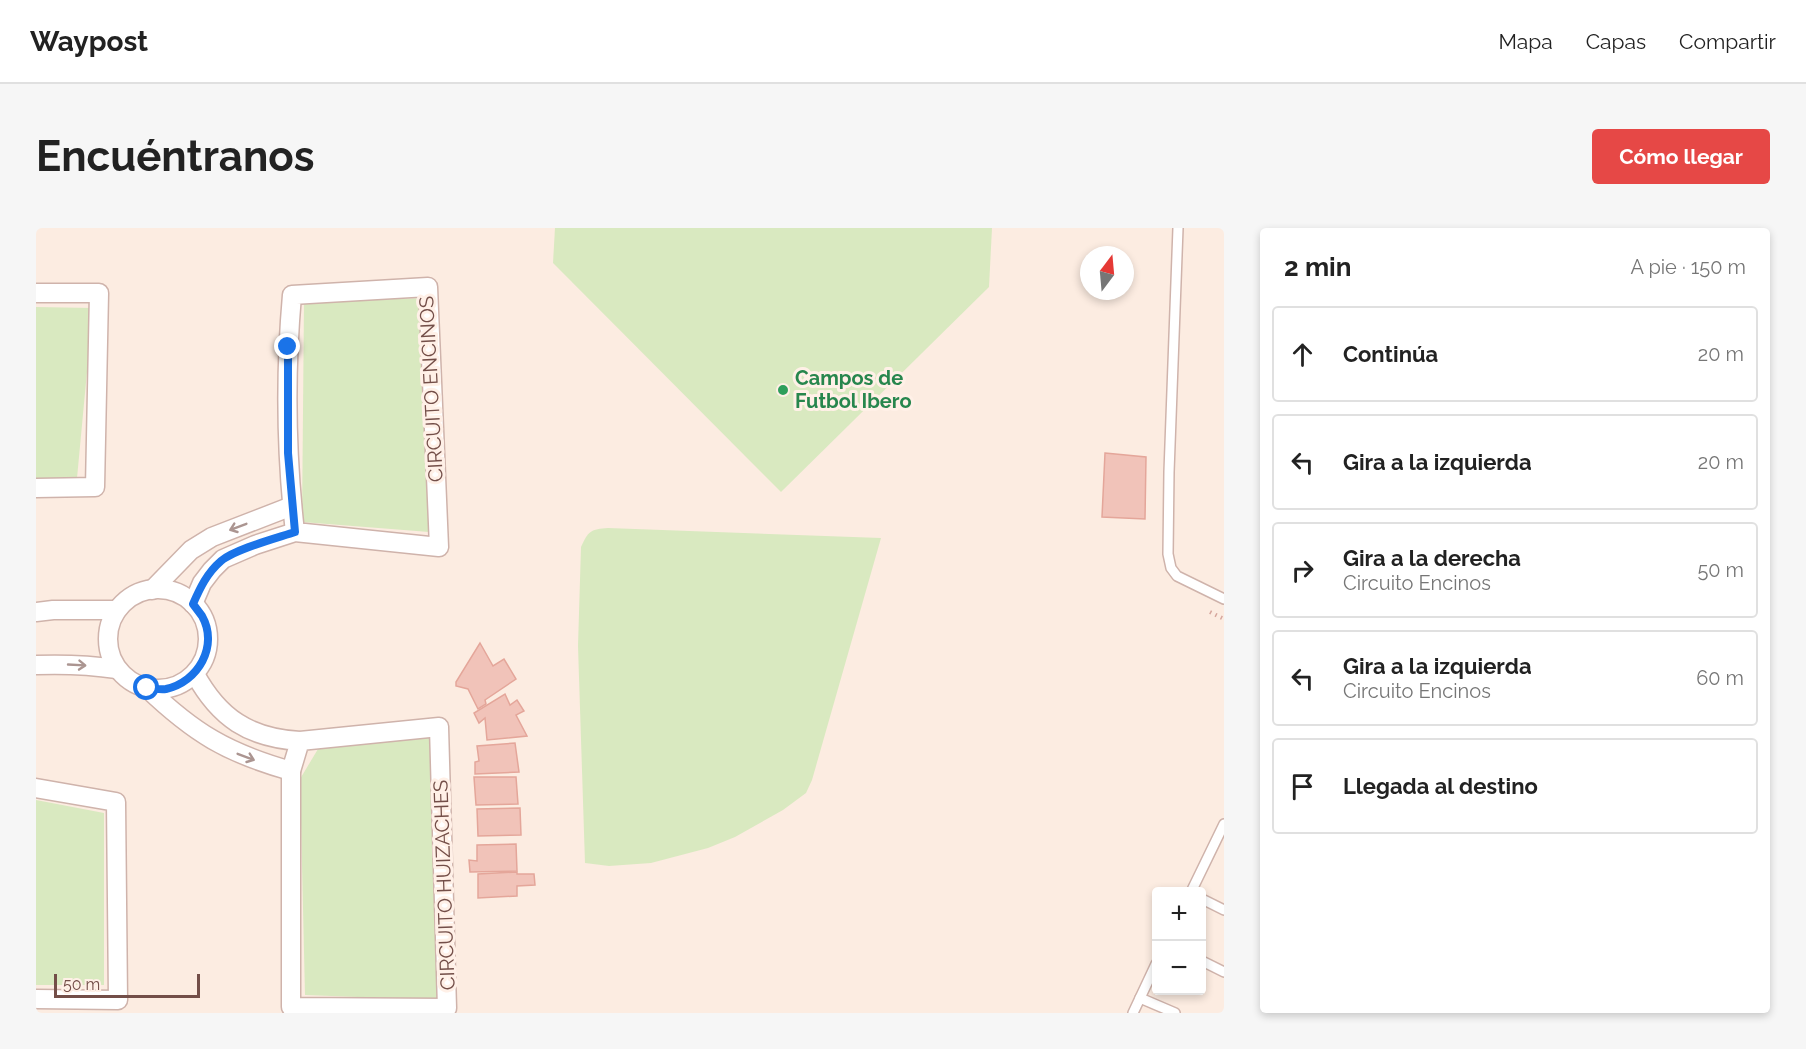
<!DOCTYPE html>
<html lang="es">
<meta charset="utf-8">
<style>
:root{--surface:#fff;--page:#f6f6f6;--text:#222;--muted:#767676;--line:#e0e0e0;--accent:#e64846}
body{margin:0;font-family:Raleway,sans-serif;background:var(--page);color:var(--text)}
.controls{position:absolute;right:18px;bottom:18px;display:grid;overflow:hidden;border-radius:6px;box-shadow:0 3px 9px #0003}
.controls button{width:54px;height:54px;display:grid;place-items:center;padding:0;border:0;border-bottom:2px solid var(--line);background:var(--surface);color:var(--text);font:30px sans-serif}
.compass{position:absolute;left:1044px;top:18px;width:54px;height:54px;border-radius:50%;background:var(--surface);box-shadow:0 3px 9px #0003;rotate:16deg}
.scale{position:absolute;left:18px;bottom:15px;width:146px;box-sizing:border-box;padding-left:6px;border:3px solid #734e48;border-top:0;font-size:16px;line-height:21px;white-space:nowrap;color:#734e48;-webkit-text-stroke:4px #fff0e7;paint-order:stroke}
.stop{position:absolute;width:18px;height:18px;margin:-14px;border:4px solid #1a73e8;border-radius:50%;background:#fff}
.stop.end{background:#1a73e8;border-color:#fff;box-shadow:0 2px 6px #0008}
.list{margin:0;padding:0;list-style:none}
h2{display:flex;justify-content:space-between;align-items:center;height:78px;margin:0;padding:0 24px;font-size:26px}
h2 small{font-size:20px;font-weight:400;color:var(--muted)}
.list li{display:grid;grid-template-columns:39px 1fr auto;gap:18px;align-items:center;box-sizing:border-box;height:96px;margin:0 12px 12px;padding:0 12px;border:2px solid var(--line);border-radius:6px}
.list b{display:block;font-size:22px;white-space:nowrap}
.list p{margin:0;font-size:20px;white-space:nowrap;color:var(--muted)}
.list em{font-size:20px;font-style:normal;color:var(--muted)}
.icon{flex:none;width:33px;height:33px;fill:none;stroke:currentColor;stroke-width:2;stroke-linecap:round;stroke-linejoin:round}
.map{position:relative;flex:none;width:1188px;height:785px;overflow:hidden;border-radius:6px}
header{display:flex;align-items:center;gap:36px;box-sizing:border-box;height:84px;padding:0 30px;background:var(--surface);border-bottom:2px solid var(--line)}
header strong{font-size:28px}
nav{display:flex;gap:33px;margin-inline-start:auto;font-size:21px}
.intro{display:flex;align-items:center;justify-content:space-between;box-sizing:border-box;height:144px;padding:0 36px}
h1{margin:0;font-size:42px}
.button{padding:15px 27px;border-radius:6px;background:var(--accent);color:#fff;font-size:21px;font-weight:700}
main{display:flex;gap:36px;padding:0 36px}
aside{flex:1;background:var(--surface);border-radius:6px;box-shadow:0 3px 9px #0003}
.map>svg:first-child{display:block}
.green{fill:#d9e9c0}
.building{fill:#f1c3b9;stroke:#e4a69a;stroke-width:1.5}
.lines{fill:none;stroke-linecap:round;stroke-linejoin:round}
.service-casing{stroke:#cfb3ab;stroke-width:12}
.minor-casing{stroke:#cfb3ab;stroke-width:21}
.path{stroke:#d6a69d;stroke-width:4;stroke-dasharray:1.5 4.5;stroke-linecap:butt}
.service{stroke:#fff;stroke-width:9}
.minor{stroke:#fff;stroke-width:18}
.oneway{stroke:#ab9591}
.route{stroke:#1a73e8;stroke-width:8}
.leisure-dot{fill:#2e9e5b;stroke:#fff0e7;stroke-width:2}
.labels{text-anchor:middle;stroke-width:6;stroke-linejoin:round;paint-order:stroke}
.leisure-label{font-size:20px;font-weight:bold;fill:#27864d;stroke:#fff0e7;text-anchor:start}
.street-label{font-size:20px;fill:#734e48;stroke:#fff0e7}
</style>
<header>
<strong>Waypost</strong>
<nav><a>Mapa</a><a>Capas</a><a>Compartir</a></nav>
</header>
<div class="intro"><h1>Encuéntranos</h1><a class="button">Cómo llegar</a></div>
<main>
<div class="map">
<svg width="1188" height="785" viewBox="0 0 1188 785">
<rect width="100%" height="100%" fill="#fcece1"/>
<!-- green -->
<g class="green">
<polygon points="519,0 956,0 953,59 745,264 517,35"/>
<polygon points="389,70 393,304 266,294 268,74"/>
<polygon points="0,79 57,80 41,250 0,255"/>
<path d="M 572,300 L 845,310 L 776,552 L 770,565 L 747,582 L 699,609 L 672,620 L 615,635 L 573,638 L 549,635 L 542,418 L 545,319 C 552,303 555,301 572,300 Z"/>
<polygon points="394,509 401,772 269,767 264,551 282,521"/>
<polygon points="0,572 68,585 68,757 0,757"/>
</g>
<!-- building -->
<g class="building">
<polygon points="1069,225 1110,229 1109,291 1066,289"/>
<polygon points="444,415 457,438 468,431 480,451 449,472 450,476 442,481 432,461 420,458 420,454"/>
<polygon points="469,466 474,477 481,472 488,483 480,487 491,508 451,512 449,490 443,495 438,485"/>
<polygon points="479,515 483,544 439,546 439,534 443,533 441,518"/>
<polygon points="438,549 480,549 482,576 440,577"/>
<polygon points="484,580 485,607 442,608 441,581"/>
<polygon points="480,616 481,643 434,644 433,632 441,633 441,617"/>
<polygon points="481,644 481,646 498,646 499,657 481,658 481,668 442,670 442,646"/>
</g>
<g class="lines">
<!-- service casing -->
<g class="service-casing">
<g id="service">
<polyline points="1142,0 1133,244 1132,326 1135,340 1141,348 1188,371"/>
<polyline points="1155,664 1188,596"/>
<polyline points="1166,671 1188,682"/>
<polyline points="1166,733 1188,744"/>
<polyline points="1104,770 1139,785"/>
<polyline points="1097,785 1120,736"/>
</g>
</g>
<!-- minor casing -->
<g class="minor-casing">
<g id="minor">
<polyline points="0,65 63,65 59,259 0,260"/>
<circle cx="122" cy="411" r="50"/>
<polyline points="116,362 155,322 176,309 256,278"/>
<path d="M 157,376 L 166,355 L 176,342 L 187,331 L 219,317 L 259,304 L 403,319 L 392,59 L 256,67 C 249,146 250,225 259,304"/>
<polyline points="0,384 17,382 81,382"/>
<path d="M 0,437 C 28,436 54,437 81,441"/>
<path d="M 159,446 C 183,490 213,510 264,513 L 403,499 L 411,780 L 255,779 L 255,543 L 264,513"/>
<path d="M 111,460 C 158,505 191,525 255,543"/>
<polyline points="0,560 80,574 82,772 0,771"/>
</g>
</g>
<!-- path -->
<polyline class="path" points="1174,384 1188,391"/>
<!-- service -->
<use href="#service" class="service"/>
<!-- minor -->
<use href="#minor" class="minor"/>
</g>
<!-- one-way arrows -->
<defs><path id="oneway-shaft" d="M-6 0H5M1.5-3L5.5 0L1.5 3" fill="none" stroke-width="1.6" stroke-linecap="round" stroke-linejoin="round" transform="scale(1.5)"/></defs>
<g class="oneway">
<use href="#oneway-shaft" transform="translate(202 299) rotate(159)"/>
<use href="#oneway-shaft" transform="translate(41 437) rotate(3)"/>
<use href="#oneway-shaft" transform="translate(210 529) rotate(21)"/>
</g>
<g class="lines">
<!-- route -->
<path class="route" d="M 111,460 C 117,460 124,462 130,461 C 162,454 183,418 166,388 C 163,384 160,380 157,376 C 164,360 171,345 185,333 C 199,321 241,310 259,304 L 252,225 L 252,119"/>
</g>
<!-- markers -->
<circle class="leisure-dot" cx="747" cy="162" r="6"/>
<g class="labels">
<!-- leisure labels -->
<g class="leisure-label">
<text x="759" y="157">Campos de<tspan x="759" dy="23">Futbol Ibero</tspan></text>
</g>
<!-- street labels -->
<g class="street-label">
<text transform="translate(395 161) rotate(-93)" y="7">CIRCUITO ENCINOS</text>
<text transform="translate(408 657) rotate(-92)" y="7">CIRCUITO HUIZACHES</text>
</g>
</g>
</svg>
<div class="controls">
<button>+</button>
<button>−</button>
</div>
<svg class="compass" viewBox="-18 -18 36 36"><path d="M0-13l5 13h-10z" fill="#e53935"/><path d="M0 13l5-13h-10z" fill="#767676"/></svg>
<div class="scale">50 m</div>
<div class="stop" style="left:111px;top:460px"></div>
<div class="stop end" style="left:252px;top:119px"></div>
</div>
<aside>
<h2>2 min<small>A pie · 150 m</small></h2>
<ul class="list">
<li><svg class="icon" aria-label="ahead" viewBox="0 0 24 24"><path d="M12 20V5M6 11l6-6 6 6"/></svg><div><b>Continúa</b></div><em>20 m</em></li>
<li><svg class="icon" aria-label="left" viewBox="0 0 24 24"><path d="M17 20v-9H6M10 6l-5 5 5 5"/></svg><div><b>Gira a la izquierda</b></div><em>20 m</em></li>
<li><svg class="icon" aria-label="right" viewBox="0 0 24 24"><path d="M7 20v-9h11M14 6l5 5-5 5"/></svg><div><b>Gira a la derecha</b><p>Circuito Encinos</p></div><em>50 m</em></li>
<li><svg class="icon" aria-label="left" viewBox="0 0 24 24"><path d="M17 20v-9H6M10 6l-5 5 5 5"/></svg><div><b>Gira a la izquierda</b><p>Circuito Encinos</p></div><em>60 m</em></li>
<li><svg class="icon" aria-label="arrive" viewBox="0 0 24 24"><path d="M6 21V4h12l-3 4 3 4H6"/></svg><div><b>Llegada al destino</b></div></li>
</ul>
</aside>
</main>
